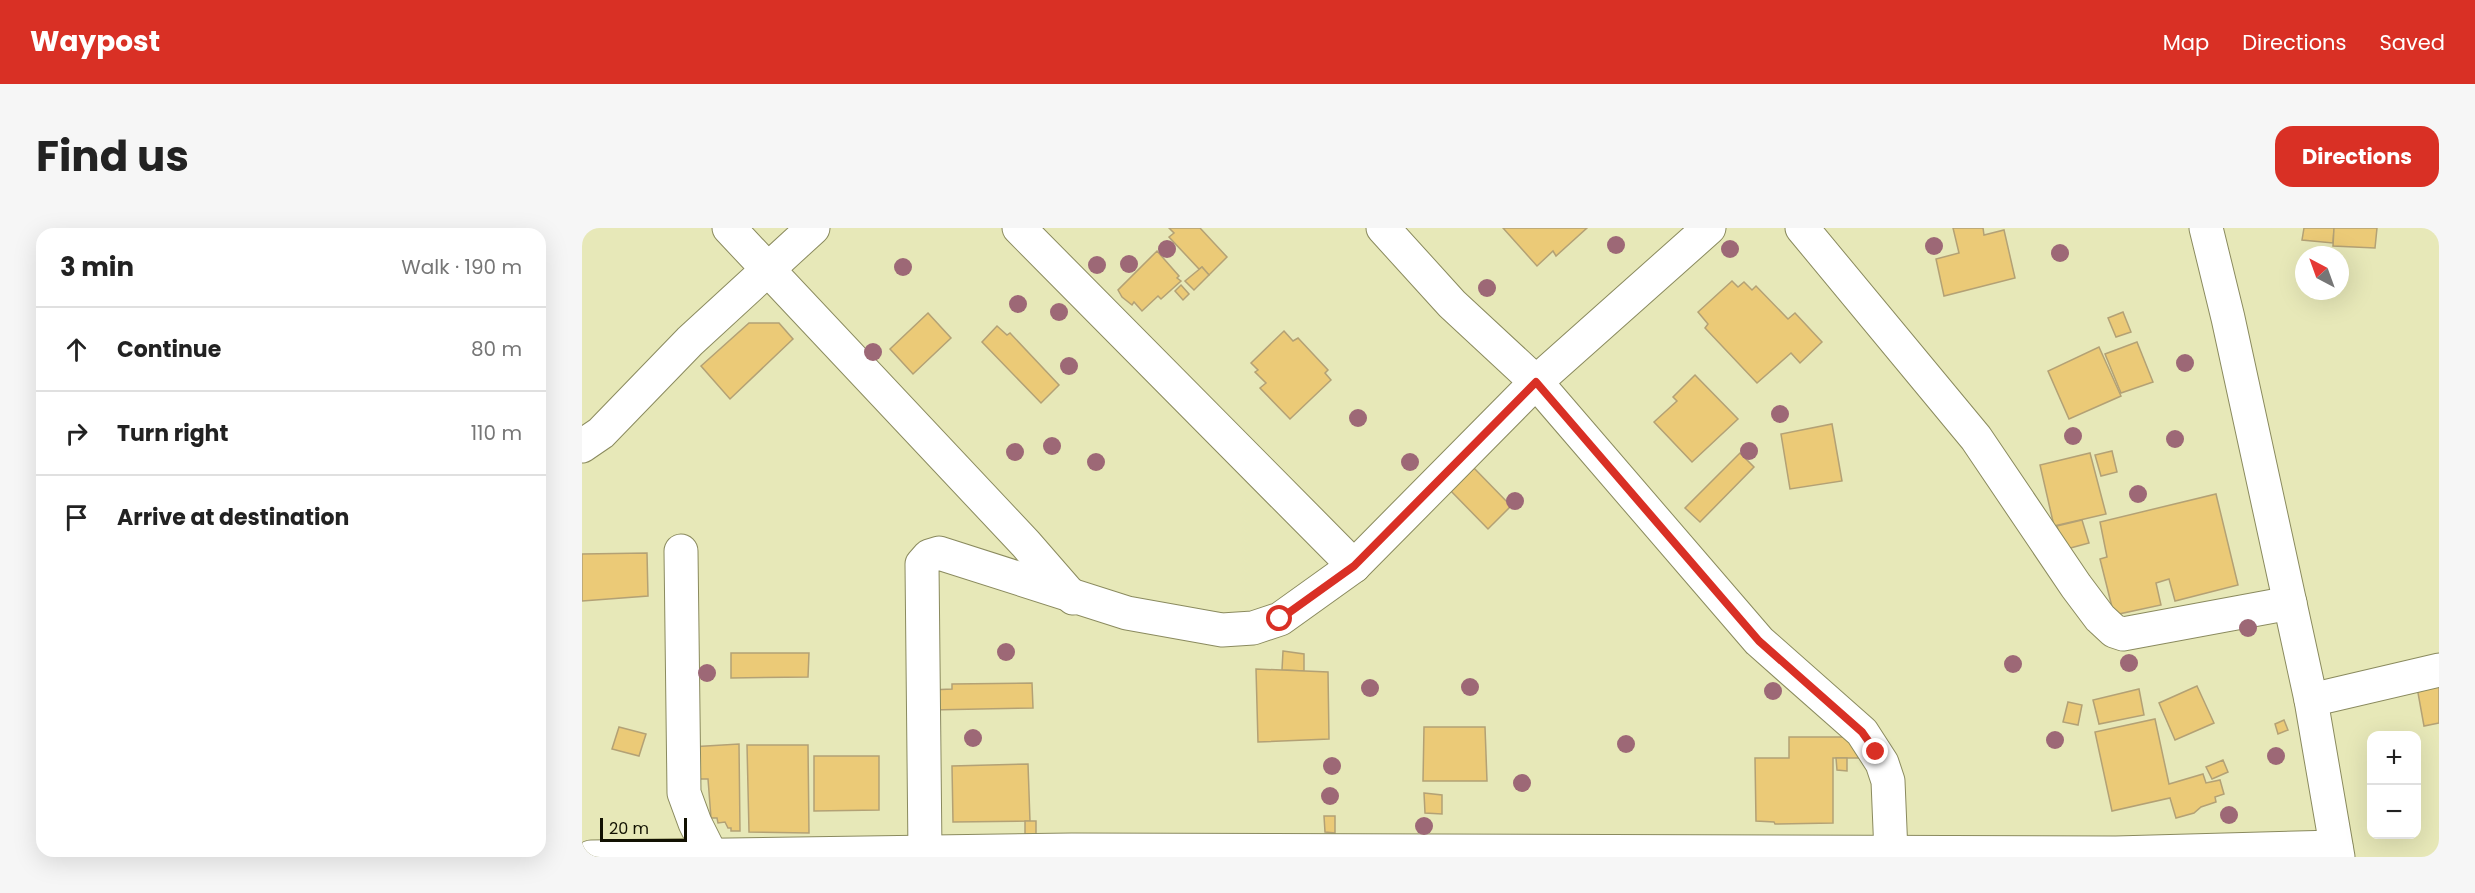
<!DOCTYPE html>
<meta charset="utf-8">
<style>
:root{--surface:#fff;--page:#f6f6f6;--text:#222;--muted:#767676;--line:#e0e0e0;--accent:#d93025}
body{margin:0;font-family:Poppins,sans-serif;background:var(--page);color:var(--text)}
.controls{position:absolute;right:18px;bottom:18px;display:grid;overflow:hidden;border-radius:12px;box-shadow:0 6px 24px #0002}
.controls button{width:54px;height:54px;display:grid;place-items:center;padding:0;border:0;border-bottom:2px solid var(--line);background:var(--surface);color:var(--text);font:30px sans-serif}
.compass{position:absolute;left:1713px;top:18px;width:54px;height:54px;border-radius:50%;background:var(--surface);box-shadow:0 6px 24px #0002;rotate:319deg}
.scale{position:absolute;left:18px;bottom:15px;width:87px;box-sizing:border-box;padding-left:6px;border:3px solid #121102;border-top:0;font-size:16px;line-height:21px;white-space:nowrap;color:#121102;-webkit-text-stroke:4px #e7e8b8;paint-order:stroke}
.stop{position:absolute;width:18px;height:18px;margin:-14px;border:4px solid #d93025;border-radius:50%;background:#fff}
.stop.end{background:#d93025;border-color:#fff;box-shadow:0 2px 6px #0008}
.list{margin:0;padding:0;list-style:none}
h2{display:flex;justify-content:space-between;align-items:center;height:78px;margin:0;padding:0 24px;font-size:26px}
h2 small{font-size:20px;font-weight:400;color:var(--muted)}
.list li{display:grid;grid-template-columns:39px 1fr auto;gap:18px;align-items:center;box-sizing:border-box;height:84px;padding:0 24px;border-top:2px solid var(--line)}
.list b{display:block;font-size:22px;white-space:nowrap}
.list em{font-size:20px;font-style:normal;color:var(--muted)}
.icon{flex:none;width:33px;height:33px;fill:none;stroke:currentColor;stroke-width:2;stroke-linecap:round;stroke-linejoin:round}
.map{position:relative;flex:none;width:1857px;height:629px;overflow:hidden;border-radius:18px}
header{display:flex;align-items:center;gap:36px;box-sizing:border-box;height:84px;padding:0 30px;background:var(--accent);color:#fff}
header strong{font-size:28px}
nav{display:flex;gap:33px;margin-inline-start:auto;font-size:21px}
.intro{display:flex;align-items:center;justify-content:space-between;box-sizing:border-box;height:144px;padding:0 36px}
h1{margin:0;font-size:42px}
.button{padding:15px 27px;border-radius:18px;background:var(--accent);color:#fff;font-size:21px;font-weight:700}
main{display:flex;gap:36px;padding:0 36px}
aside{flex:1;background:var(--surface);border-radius:18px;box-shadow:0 6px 24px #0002}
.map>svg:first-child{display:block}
.building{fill:#ebca77;stroke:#b3a175;stroke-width:1.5}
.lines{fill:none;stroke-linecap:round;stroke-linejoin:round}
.street-casing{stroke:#8a8a5e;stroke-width:35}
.secondary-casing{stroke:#8a8a5e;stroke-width:35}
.street{stroke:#fff;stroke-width:33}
.secondary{stroke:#fff;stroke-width:33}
.tree{fill:#9d6876}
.route{stroke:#d93025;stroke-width:8}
</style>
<header>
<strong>Waypost</strong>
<nav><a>Map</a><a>Directions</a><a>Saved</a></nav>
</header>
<div class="intro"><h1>Find us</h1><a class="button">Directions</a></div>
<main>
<aside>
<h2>3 min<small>Walk · 190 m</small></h2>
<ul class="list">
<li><svg class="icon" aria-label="ahead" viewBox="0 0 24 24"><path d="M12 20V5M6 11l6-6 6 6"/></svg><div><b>Continue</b></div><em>80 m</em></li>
<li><svg class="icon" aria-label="right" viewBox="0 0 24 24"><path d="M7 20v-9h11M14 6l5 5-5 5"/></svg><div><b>Turn right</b></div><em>110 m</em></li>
<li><svg class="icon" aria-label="arrive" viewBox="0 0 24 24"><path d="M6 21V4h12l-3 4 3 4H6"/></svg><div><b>Arrive at destination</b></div></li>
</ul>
</aside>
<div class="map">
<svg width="1857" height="629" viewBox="0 0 1857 629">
<rect width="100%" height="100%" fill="#e7e8b8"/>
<!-- building -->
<g class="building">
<polygon points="587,0 618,0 645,29 627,47 620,39 617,41 587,9 592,5"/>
<polygon points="921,0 1005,0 974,28 971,23 955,38"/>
<polygon points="1371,0 1401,0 1402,7 1422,2 1433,50 1362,68 1354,31 1377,25"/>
<polygon points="1722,0 1752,0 1751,15 1720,12"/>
<polygon points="1752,0 1795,0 1793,20 1751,18"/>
<polygon points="575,23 597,48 595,50 599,53 579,71 576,68 560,83 552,74 550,77 540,69 536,62"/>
<polygon points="620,39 627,47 612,62 603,53"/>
<polygon points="1150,53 1156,59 1162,54 1170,62 1174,58 1206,91 1213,85 1240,114 1218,135 1209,125 1175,155 1123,100 1126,96 1116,84"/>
<polygon points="599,57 607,66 601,72 593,63"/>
<polygon points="1541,84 1549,104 1534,109 1526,90"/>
<polygon points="346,85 369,110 331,146 308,121"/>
<polygon points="167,95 197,95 211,111 148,171 119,138"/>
<polygon points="415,98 425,107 428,105 477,157 459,175 400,114"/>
<polygon points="702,103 711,113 716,110 746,142 743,145 749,152 708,191 678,160 684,155 673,144 676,142 669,135"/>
<polygon points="1555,114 1571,154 1539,165 1523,126"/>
<polygon points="1517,119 1539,168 1487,191 1466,143"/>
<polygon points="1113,147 1156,191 1110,234 1072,194 1095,173 1091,169"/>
<polygon points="1250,196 1260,253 1208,261 1199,206"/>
<polygon points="1530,223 1535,244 1519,248 1513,227"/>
<polygon points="1158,225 1172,239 1118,294 1103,280"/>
<polygon points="1508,225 1524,286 1472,298 1458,237"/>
<polygon points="889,237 929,278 906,301 866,260"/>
<polygon points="1634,266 1656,357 1593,373 1587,351 1574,355 1579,377 1532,387 1518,331 1525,329 1518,294"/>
<polygon points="1500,292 1507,315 1481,322 1475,298"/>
<polygon points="65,325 66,368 0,373 0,326"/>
<polygon points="701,423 722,426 722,443 700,442"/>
<polygon points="149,425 227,425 226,449 149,450"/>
<polygon points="674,441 746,444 747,511 676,514"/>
<polygon points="1857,448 1857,495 1842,498 1836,465 1836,454"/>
<polygon points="450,455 451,480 348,482 348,462 370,461 370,456"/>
<polygon points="1615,458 1632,495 1593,512 1577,475"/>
<polygon points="1557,461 1562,487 1517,496 1511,472"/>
<polygon points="1486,474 1500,477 1496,497 1481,494"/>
<polygon points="1573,491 1587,556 1621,546 1624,555 1638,552 1642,566 1633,569 1634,574 1619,579 1612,585 1594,590 1588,570 1530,583 1513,504"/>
<polygon points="1702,492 1706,502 1696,506 1693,496"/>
<polygon points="37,499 64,506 57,528 30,521"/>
<polygon points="842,499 903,499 905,553 841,553"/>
<polygon points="1207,509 1278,509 1279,530 1251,530 1251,595 1193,596 1192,594 1174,593 1173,530 1207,530"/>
<polygon points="157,516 158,603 149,603 149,600 146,600 143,594 136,595 135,590 129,590 126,551 111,551 108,519"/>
<polygon points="165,517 226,517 227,605 167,604"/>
<polygon points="232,528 297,528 297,582 232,583"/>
<polygon points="1254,530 1265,530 1265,543 1255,542"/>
<polygon points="1641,532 1646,544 1630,551 1624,539"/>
<polygon points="446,536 448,593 371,594 370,538"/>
<polygon points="842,565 860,567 860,586 843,585"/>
<polygon points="742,588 753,588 753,605 743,604"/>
<polygon points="443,593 454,593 454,607 443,606"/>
</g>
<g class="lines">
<!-- street casing -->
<g class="street-casing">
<g id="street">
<polyline points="147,0 444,316 491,370"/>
<polyline points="437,0 772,338 954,154 1127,0"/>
<polyline points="801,0 870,76 954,154 1177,413 1280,504 1300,535 1306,553 1309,625"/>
<polyline points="1220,0 1394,210 1494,358 1518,390 1532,403 1541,406 1708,375"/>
<polyline points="0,218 19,205 108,113 231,0"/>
<polyline points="99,323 102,565 113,595 130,629"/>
<polyline points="1729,472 1857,442"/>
<polyline points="343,625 340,336 347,328 357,325 545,385 640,402 671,400 698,391 772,338"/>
<polyline points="9,629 490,622 1534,625 1754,619"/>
</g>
</g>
<!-- secondary casing -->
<g class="secondary-casing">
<polyline id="secondary" points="1624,0 1646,90 1729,472 1756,629"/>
</g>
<!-- street -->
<use href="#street" class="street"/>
<!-- secondary -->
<use href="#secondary" class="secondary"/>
</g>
<!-- trees -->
<g class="tree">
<circle cx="1034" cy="17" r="9"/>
<circle cx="1352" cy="18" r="9"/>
<circle cx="585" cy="21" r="9"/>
<circle cx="1148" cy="21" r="9"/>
<circle cx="1478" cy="25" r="9"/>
<circle cx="547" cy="36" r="9"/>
<circle cx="515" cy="37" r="9"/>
<circle cx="321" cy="39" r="9"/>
<circle cx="905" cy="60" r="9"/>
<circle cx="436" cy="76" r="9"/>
<circle cx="477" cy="84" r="9"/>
<circle cx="291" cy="124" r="9"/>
<circle cx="1603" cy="135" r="9"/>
<circle cx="487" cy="138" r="9"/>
<circle cx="1198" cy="186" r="9"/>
<circle cx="776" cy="190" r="9"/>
<circle cx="1491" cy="208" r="9"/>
<circle cx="1593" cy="211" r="9"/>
<circle cx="470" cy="218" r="9"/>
<circle cx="1167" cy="223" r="9"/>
<circle cx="433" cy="224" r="9"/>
<circle cx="514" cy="234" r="9"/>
<circle cx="828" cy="234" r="9"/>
<circle cx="1556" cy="266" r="9"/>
<circle cx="933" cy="273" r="9"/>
<circle cx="1666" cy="400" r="9"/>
<circle cx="424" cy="424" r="9"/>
<circle cx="1547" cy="435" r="9"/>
<circle cx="1431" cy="436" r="9"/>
<circle cx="125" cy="445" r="9"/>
<circle cx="888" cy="459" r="9"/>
<circle cx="788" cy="460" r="9"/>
<circle cx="1191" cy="463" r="9"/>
<circle cx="391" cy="510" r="9"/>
<circle cx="1473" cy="512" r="9"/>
<circle cx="1044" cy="516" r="9"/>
<circle cx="1694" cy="528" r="9"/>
<circle cx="750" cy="538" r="9"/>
<circle cx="940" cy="555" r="9"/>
<circle cx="748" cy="568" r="9"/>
<circle cx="1647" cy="587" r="9"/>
<circle cx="842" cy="598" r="9"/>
</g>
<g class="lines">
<!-- route -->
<polyline class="route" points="698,391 772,338 954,154 1177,413 1280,504 1294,524"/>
</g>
</svg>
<div class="controls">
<button>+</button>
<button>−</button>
</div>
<svg class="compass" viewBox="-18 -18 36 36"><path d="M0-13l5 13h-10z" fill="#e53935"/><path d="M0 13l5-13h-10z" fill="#767676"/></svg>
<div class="scale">20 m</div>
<div class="stop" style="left:698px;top:391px"></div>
<div class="stop end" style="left:1294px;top:524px"></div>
</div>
</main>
